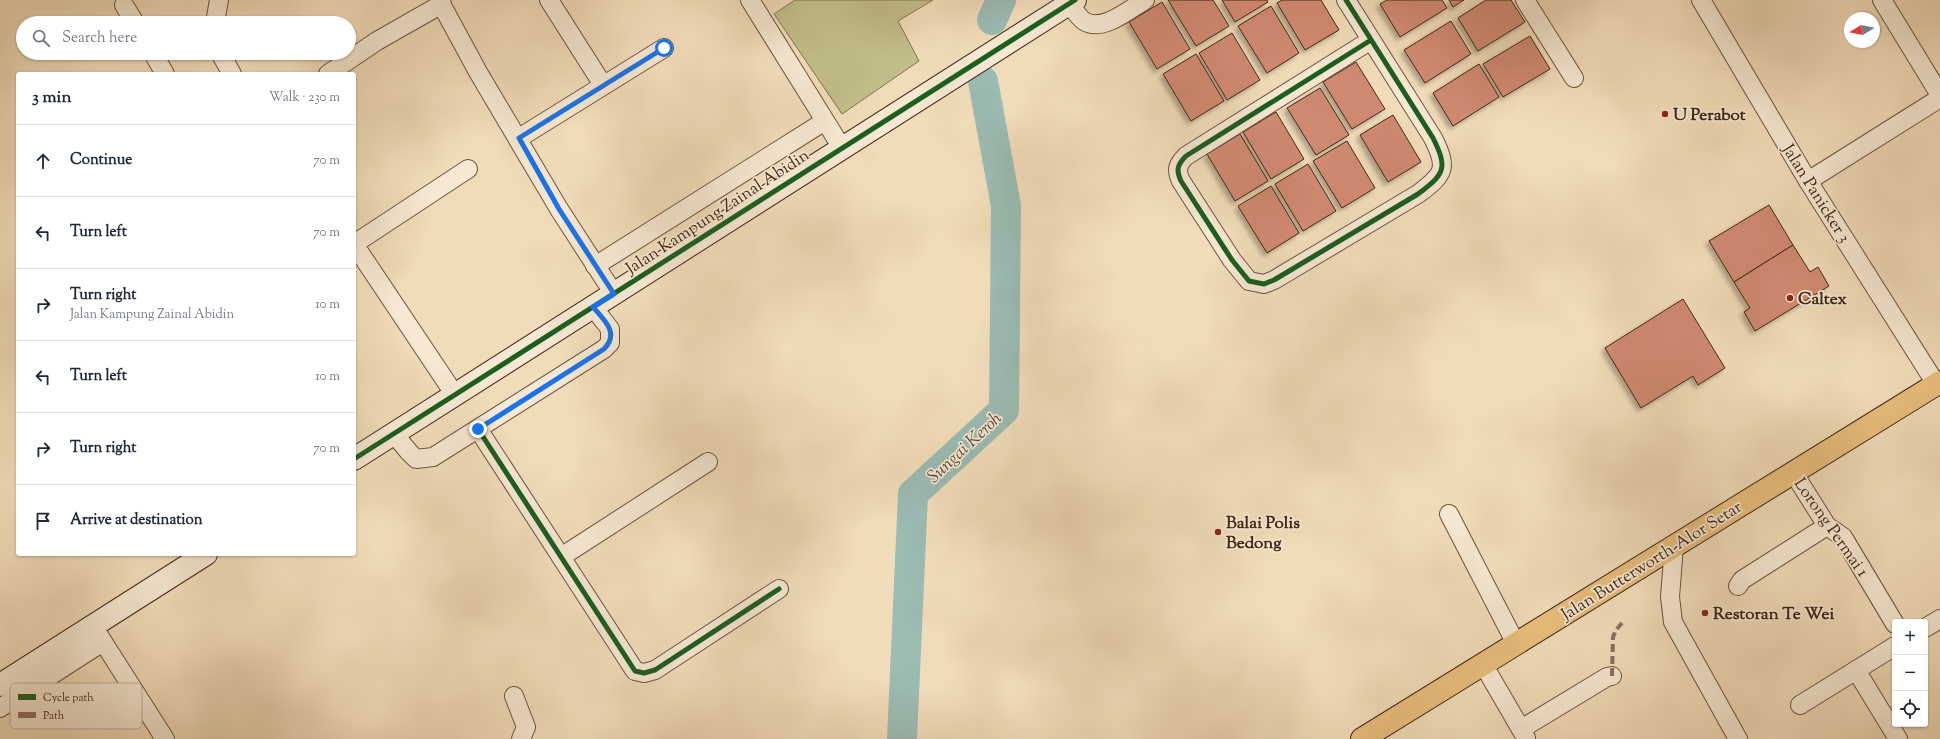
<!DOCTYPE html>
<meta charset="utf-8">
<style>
:root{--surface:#fff;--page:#f2f2f3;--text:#1f2937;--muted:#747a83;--line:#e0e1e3}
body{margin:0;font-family:"Sorts Mill Goudy",serif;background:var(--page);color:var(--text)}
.controls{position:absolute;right:12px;bottom:12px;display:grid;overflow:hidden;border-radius:4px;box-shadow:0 1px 3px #0004}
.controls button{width:36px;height:36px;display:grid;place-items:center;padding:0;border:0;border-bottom:1px solid var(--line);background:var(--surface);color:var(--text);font:20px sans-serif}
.compass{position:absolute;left:1844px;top:12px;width:36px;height:36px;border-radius:50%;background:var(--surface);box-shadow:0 1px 3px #0004;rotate:260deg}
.stop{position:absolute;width:12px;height:12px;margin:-9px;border:3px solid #1a73e8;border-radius:50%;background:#fff}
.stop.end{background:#1a73e8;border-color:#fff;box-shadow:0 1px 4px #0008}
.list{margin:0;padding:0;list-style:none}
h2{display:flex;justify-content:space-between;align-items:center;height:52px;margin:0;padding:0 16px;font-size:17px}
h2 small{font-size:13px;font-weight:400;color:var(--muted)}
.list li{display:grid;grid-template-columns:26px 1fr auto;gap:12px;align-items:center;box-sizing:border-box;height:72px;padding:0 16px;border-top:1px solid var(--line)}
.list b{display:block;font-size:15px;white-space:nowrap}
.list p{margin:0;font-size:13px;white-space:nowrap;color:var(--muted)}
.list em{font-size:13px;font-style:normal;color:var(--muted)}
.icon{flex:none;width:22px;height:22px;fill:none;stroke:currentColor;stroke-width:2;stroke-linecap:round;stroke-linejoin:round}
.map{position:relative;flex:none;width:1940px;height:739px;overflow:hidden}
.search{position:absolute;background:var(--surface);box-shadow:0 1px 3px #0004;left:16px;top:16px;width:340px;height:44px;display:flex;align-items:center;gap:10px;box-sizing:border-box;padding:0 14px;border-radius:22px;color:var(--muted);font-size:15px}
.panel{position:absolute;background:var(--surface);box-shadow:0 1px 3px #0004;left:16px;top:72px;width:340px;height:484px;border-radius:4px}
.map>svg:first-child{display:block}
.green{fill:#c2be8a;stroke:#807250}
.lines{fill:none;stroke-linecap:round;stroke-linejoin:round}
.river{stroke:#9bbbb3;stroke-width:30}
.building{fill:#d18a72;stroke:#3f2717;filter:url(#shadow)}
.street-casing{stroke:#6c5440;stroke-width:20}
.secondary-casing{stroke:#3f2717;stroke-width:24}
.primary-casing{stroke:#3f2717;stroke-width:24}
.street{stroke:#f6e8d2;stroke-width:18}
.secondary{stroke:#f6e8d2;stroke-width:22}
.primary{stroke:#e8be7c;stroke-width:22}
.quiet{stroke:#8d6e63;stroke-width:4;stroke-dasharray:8 4;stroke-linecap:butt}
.cycleway-casing{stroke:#f6e8d2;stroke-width:8}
.cycleway{stroke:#1b5e20;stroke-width:5}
.route{stroke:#1a73e8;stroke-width:5}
.poi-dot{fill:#8f2418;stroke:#f6e8d2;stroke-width:1.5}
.labels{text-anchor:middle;stroke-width:3.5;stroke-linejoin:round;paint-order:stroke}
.poi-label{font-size:17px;font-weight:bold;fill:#3f2717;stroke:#f6e8d2;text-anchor:start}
.street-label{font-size:17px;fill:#3f2717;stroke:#f6e8d2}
.water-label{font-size:18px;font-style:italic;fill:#564c3e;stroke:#f6e8d2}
.key{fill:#f6e8d2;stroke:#bfae9a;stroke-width:1}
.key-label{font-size:11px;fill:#3f2717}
</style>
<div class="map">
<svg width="1940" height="739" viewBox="0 0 1940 739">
<defs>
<filter id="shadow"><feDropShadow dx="-3.5" dy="3.5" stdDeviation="2" flood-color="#0004"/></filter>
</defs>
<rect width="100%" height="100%" fill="#f1dcb9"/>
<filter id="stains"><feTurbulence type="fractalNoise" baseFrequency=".005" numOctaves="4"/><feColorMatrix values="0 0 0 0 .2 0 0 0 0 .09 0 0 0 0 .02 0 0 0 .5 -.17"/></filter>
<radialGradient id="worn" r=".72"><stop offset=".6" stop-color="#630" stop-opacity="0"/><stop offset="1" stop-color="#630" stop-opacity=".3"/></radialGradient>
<!-- green -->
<polygon class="green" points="795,0 933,0 898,21 919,61 842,114 774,14"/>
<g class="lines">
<!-- river -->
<g class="river">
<polyline points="992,20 1001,0"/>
<polyline points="902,739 913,494 1004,410 1006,206 983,81"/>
</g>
</g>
<!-- building -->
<g class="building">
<polygon points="1168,0 1213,0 1229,26 1196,46"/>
<polygon points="1222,0 1267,0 1268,2 1235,22"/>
<polygon points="1282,0 1321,0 1339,30 1305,50 1277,3"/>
<polygon points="1387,0 1442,0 1447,8 1400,37 1380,4"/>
<polygon points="1449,0 1464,0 1453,7"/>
<polygon points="1486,0 1511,0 1525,22 1478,51 1458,18"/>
<polygon points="1162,2 1190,49 1157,69 1129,22"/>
<polygon points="1271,6 1299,53 1267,73 1238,26"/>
<polygon points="1451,21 1471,54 1425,83 1404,50"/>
<polygon points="1232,33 1260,80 1227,100 1199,53"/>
<polygon points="1530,36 1550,69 1503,97 1483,64"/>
<polygon points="1196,54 1224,101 1191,121 1163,74"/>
<polygon points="1356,62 1385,109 1352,129 1323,82"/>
<polygon points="1479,64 1499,97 1453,126 1433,93"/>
<polygon points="1320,88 1349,135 1316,155 1287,108"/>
<polygon points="1276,112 1304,159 1271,179 1243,132"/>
<polygon points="1393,115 1421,162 1388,182 1360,135"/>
<polygon points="1240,134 1268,181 1235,201 1207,154"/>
<polygon points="1347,141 1375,188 1342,208 1313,161"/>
<polygon points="1308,164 1336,211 1303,231 1275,184"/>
<polygon points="1271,186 1299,233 1267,253 1238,206"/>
<polygon points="1769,205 1793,245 1734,282 1709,241"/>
<polygon points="1793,245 1810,272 1818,267 1829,286 1755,331 1744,312 1750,308 1734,282"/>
<polygon points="1683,299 1725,368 1698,385 1693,376 1641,408 1605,348"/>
</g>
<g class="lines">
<!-- street casing -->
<g class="street-casing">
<g id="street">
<polyline points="439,0 478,72 559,209 614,294"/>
<polyline points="549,0 603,85"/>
<polyline points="750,0 842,148"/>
<path d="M 1346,0 L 1433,138 C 1448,168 1445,174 1418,194 L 1274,280 L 1264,284 L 1249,281 L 1232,260 L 1181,181 C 1176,170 1177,165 1186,156 L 1371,40"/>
<polyline points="1525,0 1574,78"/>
<polyline points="1701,0 1808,181 1936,384"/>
<polyline points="1882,0 1940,95"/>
<path d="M 1069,4 C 1074,9 1078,17 1084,21 C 1102,33 1130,9 1145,0"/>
<polyline points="124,5 135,23"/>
<polyline points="215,23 219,0"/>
<polyline points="153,53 165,74"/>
<polyline points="220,53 232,74"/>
<polyline points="328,74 377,41 442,4"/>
<polyline points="519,138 664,48"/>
<polyline points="1808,181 1940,98"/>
<polyline points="354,244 455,395"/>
<polyline points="354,244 468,169"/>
<polyline points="595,266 825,121"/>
<polyline points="478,429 635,671 644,673 655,670 779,589"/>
<polyline points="394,434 409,452 416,459 433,457 604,349 610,343 610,329 593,307"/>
<polyline points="1793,472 1827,526 1843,537 1895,624"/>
<polyline points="1449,514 1516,644"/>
<polyline points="1674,546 1670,597 1673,622 1738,739"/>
<polyline points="561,557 708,462"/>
<polyline points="1738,586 1742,580 1827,526"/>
<polyline points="93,626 165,739"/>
<polyline points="1925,628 1940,619"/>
<polyline points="1483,664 1526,738"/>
<polyline points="1856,670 1898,739"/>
<polyline points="514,696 526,727 521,739"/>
<polyline points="1800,705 1895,646"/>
<polyline points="0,708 103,642"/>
<polyline points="1521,729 1607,677 1612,676"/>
</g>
</g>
<!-- secondary casing -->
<g class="secondary-casing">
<g id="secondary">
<polyline points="354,459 1075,0"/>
<polyline points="0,685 206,554"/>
</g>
</g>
<!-- primary casing -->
<g class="primary-casing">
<polyline id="primary" points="1362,739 1940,382"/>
</g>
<!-- street -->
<use href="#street" class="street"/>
<!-- secondary -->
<use href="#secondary" class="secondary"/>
<!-- primary -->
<use href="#primary" class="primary"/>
<!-- quiet -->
<polyline class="quiet" points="1612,676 1613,637 1616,630 1622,623"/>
<!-- cycleway casing -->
<g class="cycleway-casing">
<g id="cycleway">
<path d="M 1346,0 L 1433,138 C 1448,168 1445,174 1418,194 L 1274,280 L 1264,284 L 1249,281 L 1232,260 L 1181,181 C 1176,170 1177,165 1186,156 L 1371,40"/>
<polyline points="478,429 635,671 644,673 655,670 779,589"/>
<polyline points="354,459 1075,0"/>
</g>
</g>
<!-- cycleway -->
<use href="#cycleway" class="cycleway"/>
</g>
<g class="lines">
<!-- route -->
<path class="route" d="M 478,429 L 604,349 C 620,333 604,320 593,307 L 614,294 L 559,209 L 519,138 L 664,48"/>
</g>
<!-- markers -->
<g class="poi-dot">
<circle cx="1665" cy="114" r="4"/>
<circle cx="1790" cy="298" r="4"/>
<circle cx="1218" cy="532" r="4"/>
<circle cx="1705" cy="613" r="4"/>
</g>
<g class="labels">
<!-- poi labels -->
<g class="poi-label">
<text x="1673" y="120">U Perabot</text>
<text x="1798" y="304">Caltex</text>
<text x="1226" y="528">Balai Polis<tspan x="1226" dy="20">Bedong</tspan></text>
<text x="1713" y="619">Restoran Te Wei</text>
</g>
<!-- street labels -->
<g class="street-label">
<text transform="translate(1817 193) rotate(58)" y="6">Jalan Panicker 3</text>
<text transform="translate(717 211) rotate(-33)" y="6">Jalan Kampung Zainal Abidin</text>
<text transform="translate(1832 527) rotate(55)" y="6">Lorong Permai 1</text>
<text transform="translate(1651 560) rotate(-32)" y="6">Jalan Butterworth-Alor Setar</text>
</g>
<!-- water labels -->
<g class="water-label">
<text transform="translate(964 447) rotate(-43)" y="6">Sungai Keroh</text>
</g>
</g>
<!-- legend -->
<rect x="10" y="683" width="132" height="46" rx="6" class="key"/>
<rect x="18" y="694" width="18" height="6" fill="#1b5e20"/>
<rect x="18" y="712" width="18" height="6" fill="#8d6e63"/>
<g class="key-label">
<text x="43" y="701">Cycle path</text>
<text x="43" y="719">Path</text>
</g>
<rect width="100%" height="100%" filter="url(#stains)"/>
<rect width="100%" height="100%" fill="url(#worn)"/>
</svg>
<div class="controls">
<button>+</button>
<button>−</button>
<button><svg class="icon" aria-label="locate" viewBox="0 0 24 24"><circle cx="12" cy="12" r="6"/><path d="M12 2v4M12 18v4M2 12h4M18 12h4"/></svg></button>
</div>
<svg class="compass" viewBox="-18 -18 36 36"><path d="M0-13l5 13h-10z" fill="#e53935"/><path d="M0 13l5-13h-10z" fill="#747a83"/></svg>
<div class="stop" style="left:664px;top:48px"></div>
<div class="stop end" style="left:478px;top:429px"></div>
<div class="search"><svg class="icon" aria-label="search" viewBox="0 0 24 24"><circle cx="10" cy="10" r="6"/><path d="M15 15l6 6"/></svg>Search here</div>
<section class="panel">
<h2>3 min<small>Walk · 230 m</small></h2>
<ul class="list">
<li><svg class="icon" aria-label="ahead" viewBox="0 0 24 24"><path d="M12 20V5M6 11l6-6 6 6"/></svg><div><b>Continue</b></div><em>70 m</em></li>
<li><svg class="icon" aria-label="left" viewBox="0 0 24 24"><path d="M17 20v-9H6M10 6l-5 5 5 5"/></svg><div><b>Turn left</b></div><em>70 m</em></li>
<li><svg class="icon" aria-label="right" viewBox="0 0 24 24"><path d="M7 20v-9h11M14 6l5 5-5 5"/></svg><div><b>Turn right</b><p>Jalan Kampung Zainal Abidin</p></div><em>10 m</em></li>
<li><svg class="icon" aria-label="left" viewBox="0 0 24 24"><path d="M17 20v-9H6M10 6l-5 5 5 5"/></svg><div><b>Turn left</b></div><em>10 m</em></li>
<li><svg class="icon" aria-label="right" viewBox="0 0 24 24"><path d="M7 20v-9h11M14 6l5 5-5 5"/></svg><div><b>Turn right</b></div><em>70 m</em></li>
<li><svg class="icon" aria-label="arrive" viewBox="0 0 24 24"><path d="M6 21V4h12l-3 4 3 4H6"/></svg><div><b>Arrive at destination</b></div></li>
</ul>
</section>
</div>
